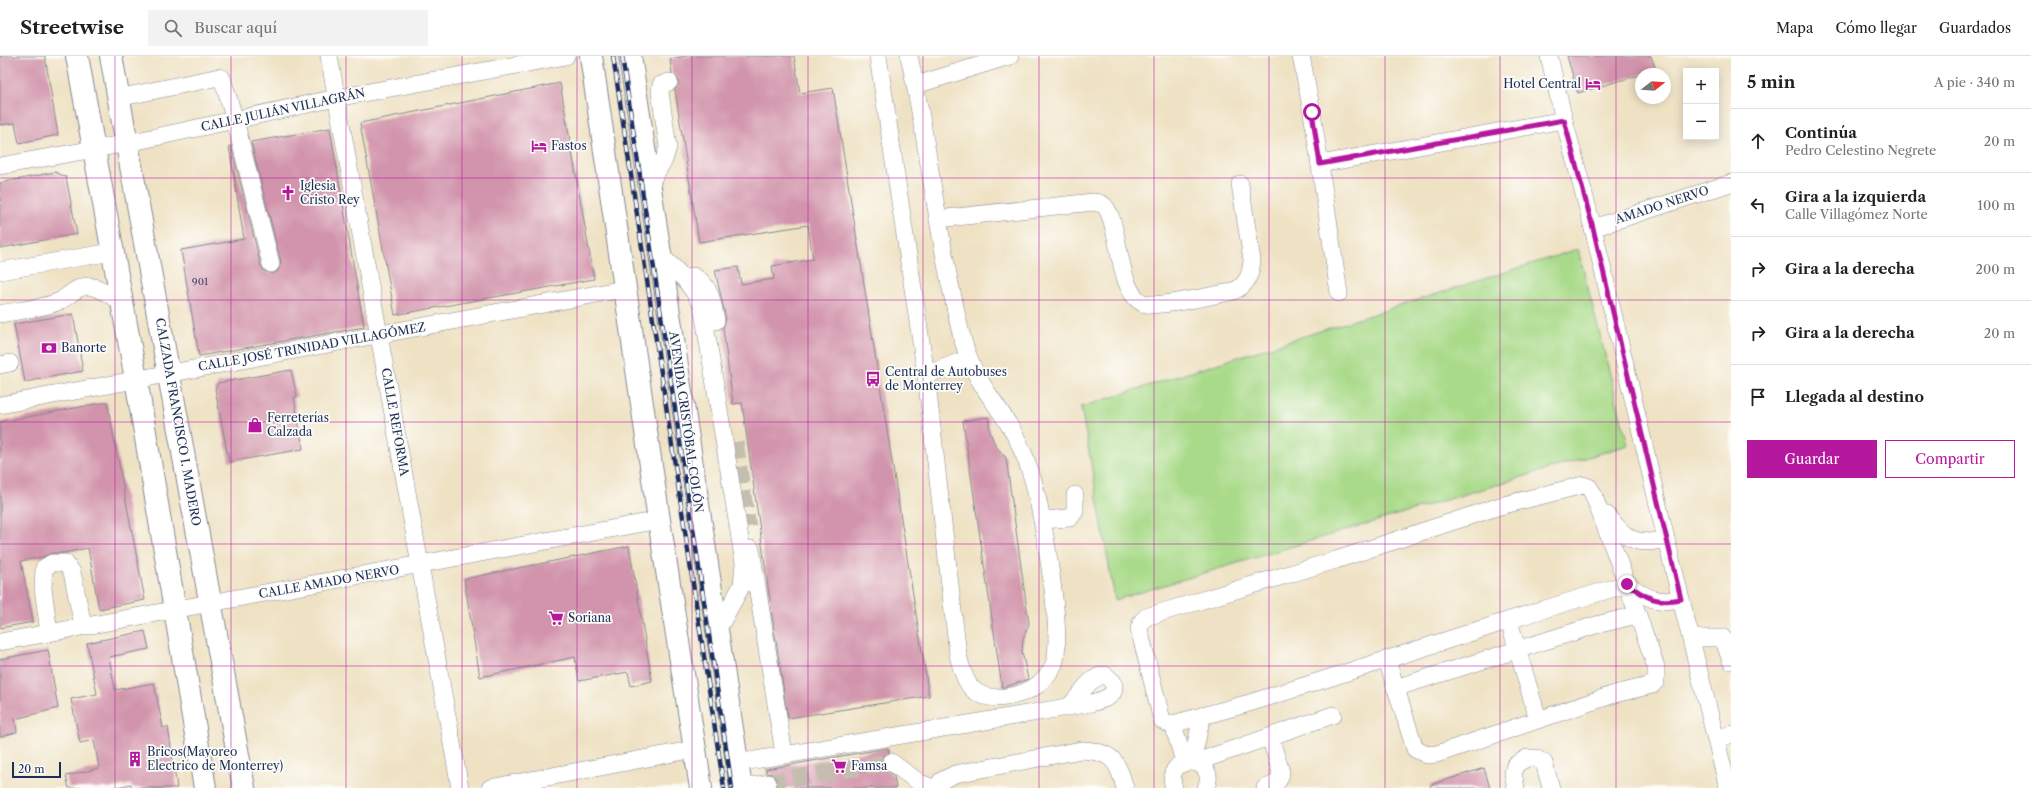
<!DOCTYPE html>
<html lang="es">
<meta charset="utf-8">
<style>
:root{--surface:#fff;--page:#f2f2f2;--text:#202124;--muted:#757577;--line:#e0e0e0;--accent:#b5179e}
body{margin:0;font-family:"Libre Caslon Text",serif;background:var(--page);color:var(--text)}
.controls{position:absolute;right:12px;top:12px;display:grid;overflow:hidden;border-radius:0px;box-shadow:0 2px 10px #0003}
.controls button{width:36px;height:36px;display:grid;place-items:center;padding:0;border:0;border-bottom:1px solid var(--line);background:var(--surface);color:var(--text);font:20px sans-serif}
.compass{position:absolute;left:1635px;top:12px;width:36px;height:36px;border-radius:50%;background:var(--surface);box-shadow:0 2px 10px #0003;rotate:73deg}
.scale{position:absolute;left:12px;bottom:10px;width:49px;box-sizing:border-box;padding-left:4px;border:2px solid #1b2f5e;border-top:0;font-size:11px;line-height:14px;white-space:nowrap;color:#1b2f5e;-webkit-text-stroke:3px #fdfcf7;paint-order:stroke}
.stop{position:absolute;width:12px;height:12px;margin:-9px;border:3px solid #b5179e;border-radius:50%;background:#fff}
.stop.end{background:#b5179e;border-color:#fff;box-shadow:0 1px 4px #0008}
.list{margin:0;padding:0;list-style:none}
h2{display:flex;justify-content:space-between;align-items:center;height:52px;margin:0;padding:0 16px;font-size:17px}
h2 small{font-size:13px;font-weight:400;color:var(--muted)}
.list li{display:grid;grid-template-columns:26px 1fr auto;gap:12px;align-items:center;box-sizing:border-box;height:64px;padding:0 16px;border-top:1px solid var(--line)}
.list b{display:block;font-size:15px;white-space:nowrap}
.list p{margin:0;font-size:13px;white-space:nowrap;color:var(--muted)}
.list em{font-size:13px;font-style:normal;color:var(--muted)}
.actions{display:flex;gap:8px;padding:12px 16px}
.actions a{flex:1;padding:9px 0;border:1px solid var(--accent);border-radius:0px;text-align:center;font-size:14px;color:var(--accent)}
.actions .main{background:var(--accent);color:#fff}
.icon{flex:none;width:22px;height:22px;fill:none;stroke:currentColor;stroke-width:2;stroke-linecap:round;stroke-linejoin:round}
.map{position:relative;flex:none;width:1731px;height:732px;overflow:hidden}
header{display:flex;align-items:center;gap:24px;box-sizing:border-box;height:56px;padding:0 20px;background:var(--surface);border-bottom:1px solid var(--line)}
header strong{font-size:19px}
nav{display:flex;gap:22px;margin-inline-start:auto;font-size:14px}
.search{width:280px;height:36px;background:var(--page);display:flex;align-items:center;gap:10px;box-sizing:border-box;padding:0 14px;border-radius:0px;color:var(--muted);font-size:15px}
main{display:flex}
aside{flex:1;background:var(--surface)}
.map>svg:first-child{display:block}
.green{fill:#a9da89;stroke:#628474}
.building{fill:#d294ac}
.lines{fill:none;stroke-linecap:round;stroke-linejoin:round}
.minor-tunnel{stroke:#c5beb0;stroke-width:17;stroke-dasharray:17 8;stroke-linecap:butt}
.minor-casing{stroke:#858891;stroke-width:18}
.major-casing{stroke:#858891;stroke-width:24}
.minor{stroke:#fff;stroke-width:17}
.major{stroke:#fff;stroke-width:22}
.rail-casing{stroke:#1b2f5e;stroke-width:4.5}
.rail{stroke:#fdfcf7;stroke-width:3;stroke-dasharray:9;stroke-linecap:butt}
.route{stroke:#b5179e;stroke-width:5}
.grid{fill:none;stroke:#b5179e;stroke-width:1;stroke-opacity:0.55}
.labels{text-anchor:middle;stroke-width:3.5;stroke-linejoin:round;paint-order:stroke}
.number-label{font-size:10px;fill:#494872}
.poi-label{font-size:12px;fill:#1b2f5e;stroke:#fdfcf7;text-anchor:start}
.street-label{font-size:12px;fill:#1b2f5e;stroke:#fdfcf7}
</style>
<header>
<strong>Streetwise</strong>
<div class="search"><svg class="icon" aria-label="search" viewBox="0 0 24 24"><circle cx="10" cy="10" r="6"/><path d="M15 15l6 6"/></svg>Buscar aquí</div>
<nav><a>Mapa</a><a>Cómo llegar</a><a>Guardados</a></nav>
</header>
<main>
<div class="map">
<svg width="1731" height="732" viewBox="0 0 1731 732">
<rect width="100%" height="100%" fill="#fdfcf7"/>
<filter id="ink" filterUnits="userSpaceOnUse"><feTurbulence type="fractalNoise" baseFrequency=".025" numOctaves="2"/><feDisplacementMap in="SourceGraphic" scale="8" xChannelSelector="R" yChannelSelector="G"/><feConvolveMatrix kernelMatrix="1 2 1 2 8 2 1 2 1" color-interpolation-filters="sRGB"/></filter>
<filter id="wash" filterUnits="userSpaceOnUse"><feTurbulence type="fractalNoise" baseFrequency=".012" numOctaves="4" result="noise"/><feDisplacementMap in="SourceGraphic" scale="16" xChannelSelector="R" yChannelSelector="G"/><feGaussianBlur stdDeviation="0.9" result="paint"/><feColorMatrix in="noise" values="0 0 0 0 0 0 0 0 0 0 0 0 0 0 0 0 0 1.4 0 .05"/><feComposite in="paint" operator="in"/></filter>
<g filter="url(#wash)">
<rect width="100%" height="100%" fill="#efe2c4"/>
<!-- green -->
<polygon class="green" points="1578,193 1628,389 1115,544 1081,351"/>
<g id="blocks">
<!-- building -->
<g class="building">
<polygon points="0,0 45,0 58,79 19,87 15,67 0,69"/>
<polygon points="687,0 794,0 800,37 833,32 929,640 788,662 772,559 742,347 733,348 723,272 726,263 715,214 738,211 741,228 774,223 772,210 813,203 808,169 699,186 675,34 679,28 678,23 672,17 670,3"/>
<polygon points="1567,0 1651,0 1656,14 1578,37"/>
<polygon points="560,27 594,223 395,259 360,67"/>
<polygon points="330,72 364,271 199,300 181,194 244,183 229,90 231,90 261,210 264,215 273,218 278,215 281,206 251,86"/>
<polygon points="55,116 66,121 77,178 0,192 0,127"/>
<polygon points="73,258 83,315 25,326 14,268"/>
<polygon points="291,314 297,341 294,341 303,393 229,406 215,333 218,327"/>
<polygon points="107,346 145,544 99,553 88,492 64,497 52,497 43,501 21,505 33,566 0,572 0,366"/>
<polygon points="988,361 990,376 995,389 1006,402 1029,568 1023,583 1022,596 1028,623 1005,631 1002,631 963,365"/>
<polygon points="629,490 652,625 631,630 628,616 579,625 575,601 480,621 464,523"/>
<polygon points="145,575 149,593 109,601 115,634 154,627 163,672 168,671 177,732 132,732 131,728 112,732 69,732 66,720 99,712 94,684 80,687 71,643 97,638 87,587"/>
<polygon points="48,594 58,652 15,663 17,676 0,681 0,603"/>
<polygon points="888,692 889,697 883,700 882,710 894,720 896,732 776,732 778,726 776,721 772,718 766,717 766,713"/>
<polygon points="1484,712 1490,732 1431,732 1430,729"/>
</g>
</g>
</g>
<g filter="url(#ink)">
<use href="#blocks" fill-opacity="0" stroke="#858891" stroke-width="1"/>
<g class="lines">
<!-- minor-tunnel -->
<g class="minor-tunnel">
<polyline points="735,386 748,471"/>
<polyline points="768,727 891,706"/>
</g>
<!-- minor casing -->
<g class="minor-casing">
<g id="minor">
<polyline points="329,0 460,732"/>
<path d="M 878,0 L 926,319 L 958,599 C 965,628 972,645 1006,641 C 1026,638 1046,628 1054,608 C 1064,580 1044,471 1037,440 C 1033,421 1026,402 1018,385 C 1004,356 980,332 969,302 C 959,279 956,252 950,228 C 934,152 926,75 909,0"/>
<polyline points="1301,0 1312,56 1339,237"/>
<polyline points="1549,0 1564,64 1593,172 1666,483 1728,732"/>
<polyline points="916,29 1010,0"/>
<polyline points="118,42 219,21 222,22 235,64 271,208"/>
<polyline points="1320,108 1564,64"/>
<polyline points="0,110 128,87 336,42 566,0"/>
<polyline points="651,125 664,104 668,91 660,36 661,29 669,26"/>
<path d="M 938,163 L 1093,146 C 1096,146 1099,147 1102,148 C 1121,159 1115,235 1143,247 C 1156,253 1213,239 1230,236 C 1246,232 1251,219 1252,204 L 1240,128"/>
<polyline points="1593,172 1731,127"/>
<path d="M 662,201 C 679,215 691,229 702,249 L 744,507 L 742,529 L 717,575"/>
<polyline points="0,215 112,196"/>
<path d="M 693,220 C 711,228 713,248 716,265"/>
<path d="M 0,258 C 19,254 42,253 60,245 C 69,240 76,231 87,230 C 98,230 110,239 120,245"/>
<polyline points="0,309 10,307"/>
<polyline points="926,319 969,302"/>
<polyline points="0,349 624,233"/>
<polygon points="1583,429 1589,431 1593,438 1627,528 1535,556 1326,623 1246,648 1173,668 1166,667 1162,664 1139,573 1142,565 1146,561 1336,504 1500,450"/>
<path d="M 1607,459 C 1626,483 1635,491 1666,483"/>
<polyline points="1042,464 1070,462 1075,455 1075,439"/>
<polyline points="751,493 784,698"/>
<path d="M 1627,528 C 1647,542 1656,548 1681,543"/>
<polyline points="1509,565 1538,663"/>
<polyline points="49,577 43,532 44,512 52,507 65,507 72,516 83,570"/>
<polyline points="1691,582 1723,582 1731,605"/>
<polyline points="0,586 659,464"/>
<polyline points="1387,604 1415,693 1427,699 1437,698 1615,638 1652,629 1656,625 1656,611 1627,528"/>
<polyline points="1395,632 1596,569 1637,559"/>
<polyline points="1173,668 1184,706"/>
<polyline points="1716,684 1731,678"/>
<polyline points="891,706 920,727 933,732"/>
<polyline points="1192,706 1202,660"/>
<polyline points="1196,706 1333,659"/>
<path d="M 737,707 L 1091,647 C 1102,644 1118,641 1113,626 L 1105,619 C 1087,621 1081,641 1068,651"/>
<polyline points="490,732 695,693"/>
<polyline points="741,732 768,727"/>
<path d="M 938,732 L 941,725 L 955,718 L 1081,694 C 1111,695 1118,704 1125,732"/>
<path d="M 1174,732 C 1162,696 1220,699 1206,732"/>
<path d="M 1265,732 C 1275,729 1280,726 1281,716 L 1270,681"/>
<polyline points="1516,732 1513,717 1515,709 1527,702 1535,702 1544,707 1551,732"/>
</g>
</g>
<!-- major casing -->
<g class="major-casing">
<g id="major">
<polyline points="77,0 136,323 205,732"/>
<polyline points="111,0 244,732"/>
<polyline points="591,0 659,464 701,732"/>
<polyline points="630,0 741,732"/>
</g>
</g>
<!-- minor -->
<use href="#minor" class="minor"/>
<!-- major -->
<use href="#major" class="major"/>
<!-- rail casing -->
<g class="rail-casing">
<g id="rail">
<polyline points="613,0 724,732"/>
<polyline points="622,0 732,732"/>
</g>
</g>
<!-- rail -->
<use href="#rail" class="rail"/>
</g>
</g>
<g class="lines" filter="url(#ink)">
<!-- route -->
<path class="route" d="M 1312,56 L 1320,108 L 1564,64 L 1593,172 L 1681,543 C 1656,548 1647,542 1627,528"/>
</g>
<!-- grid -->
<path class="grid" d="M 115,0 L 115,732M 231,0 L 231,732M 346,0 L 346,732M 462,0 L 462,732M 577,0 L 577,732M 692,0 L 692,732M 808,0 L 808,732M 923,0 L 923,732M 1039,0 L 1039,732M 1154,0 L 1154,732M 1269,0 L 1269,732M 1385,0 L 1385,732M 1500,0 L 1500,732M 1616,0 L 1616,732M 0,122 L 1731,122M 0,244 L 1731,244M 0,366 L 1731,366M 0,488 L 1731,488M 0,610 L 1731,610"/>
<!-- icons -->
<defs>
<g id="hotel-bare" transform="scale(1.2)"><path d="M-6-4.5h1.5V1H6V5H4.5V3h-9V5H-6ZM-4 0a1.8 1.8 0 1 1 3.6 0ZM.5 0V-2.5h3Q6-2.5 6 0Z" fill="#b5179e" stroke="#fdfcf7" stroke-width="2.5" paint-order="stroke"/></g>
<g id="church-bare" transform="scale(1.2)"><path d="M-1.2-6h2.4v3.5h3.3v2.4h-3.3V6h-2.4V-.1h-3.3v-2.4h3.3Z" fill="#b5179e" stroke="#fdfcf7" stroke-width="2.5" paint-order="stroke"/></g>
<g id="bank-bare" transform="scale(1.2)"><path d="M-6-4H6V4H-6ZM0-2.3a2.3 2.3 0 1 0 0 4.6a2.3 2.3 0 1 0 0-4.6Z" fill="#b5179e" stroke="#fdfcf7" stroke-width="2.5" paint-order="stroke"/></g>
<g id="bus-bare" transform="scale(1.2)"><path d="M-5-6H5V4H4V6H2V4H-2V6H-4V4H-5ZM-3.5-4V0h7V-4ZM-3.5 1.2v1.5H-2V1.2ZM2 1.2v1.5H3.5V1.2Z" fill="#b5179e" stroke="#fdfcf7" stroke-width="2.5" paint-order="stroke"/></g>
<g id="shop-bare" transform="scale(1.2)"><path d="M-5-2.5h2.3a2.7 3.5 0 0 1 5.4 0H5L5.5 6h-11ZM-1.5-2.5h3a1.5 2.3 0 0 0-3 0Z" fill="#b5179e" stroke="#fdfcf7" stroke-width="2.5" paint-order="stroke"/></g>
<g id="supermarket-bare" transform="scale(1.2)"><path d="M-6-5.5h2.5l.6 2H6L4.5 2H-2.5L-4.4-4H-6ZM-1.5 3.2a1.3 1.3 0 1 0 .1 0ZM3 3.2a1.3 1.3 0 1 0 .1 0Z" fill="#b5179e" stroke="#fdfcf7" stroke-width="2.5" paint-order="stroke"/></g>
<g id="building-bare" transform="scale(1.2)"><path d="M-4-6H4V6H1V3H-1V6H-4ZM-2.5-4.3h1.7v1.8h-1.7ZM.8-4.3h1.7v1.8H.8ZM-2.5-1h1.7V.8h-1.7ZM.8-1h1.7V.8H.8Z" fill="#b5179e" stroke="#fdfcf7" stroke-width="2.5" paint-order="stroke"/></g>
</defs>
<g fill-rule="evenodd">
<use href="#hotel-bare" x="1593" y="28"/>
<use href="#hotel-bare" x="539" y="90"/>
<use href="#church-bare" x="288" y="137"/>
<use href="#bank-bare" x="49" y="292"/>
<use href="#bus-bare" x="873" y="323"/>
<use href="#shop-bare" x="255" y="369"/>
<use href="#supermarket-bare" x="556" y="562"/>
<use href="#building-bare" x="135" y="703"/>
<use href="#supermarket-bare" x="839" y="710"/>
</g>
<g class="labels">
<!-- number labels -->
<g class="number-label">
<text x="200" y="229">901</text>
</g>
<!-- poi labels -->
<g class="poi-label">
<text x="1581" y="32" text-anchor="end">Hotel Central</text>
<text x="551" y="94">Fastos</text>
<text x="300" y="134">Iglesia<tspan x="300" dy="14">Cristo Rey</tspan></text>
<text x="61" y="296">Banorte</text>
<text x="885" y="320">Central de Autobuses<tspan x="885" dy="14">de Monterrey</tspan></text>
<text x="267" y="366">Ferreterías<tspan x="267" dy="14">Calzada</tspan></text>
<text x="568" y="566">Soriana</text>
<text x="147" y="700">Bricos(Mayoreo<tspan x="147" dy="14">Electrico de Monterrey)</tspan></text>
<text x="851" y="714">Famsa</text>
</g>
<!-- street labels -->
<g class="street-label">
<text transform="translate(283 54) rotate(-12)" y="4">CALLE JULIÁN VILLAGRÁN</text>
<text transform="translate(1662 149) rotate(-18)" y="4">AMADO NERVO</text>
<text transform="translate(312 291) rotate(-10)" y="4">CALLE JOSÉ TRINIDAD VILLAGÓMEZ</text>
<text transform="translate(178 366) rotate(80)" y="4">CALZADA FRANCISCO I. MADERO</text>
<text transform="translate(395 366) rotate(80)" y="4">CALLE REFORMA</text>
<text transform="translate(686 366) rotate(82)" y="4">AVENIDA CRISTÓBAL COLÓN</text>
<text transform="translate(329 526) rotate(-10)" y="4">CALLE AMADO NERVO</text>
</g>
</g>
</svg>
<div class="controls">
<button>+</button>
<button>−</button>
</div>
<svg class="compass" viewBox="-18 -18 36 36"><path d="M0-13l5 13h-10z" fill="#e53935"/><path d="M0 13l5-13h-10z" fill="#757577"/></svg>
<div class="scale">20 m</div>
<div class="stop" style="left:1312px;top:56px"></div>
<div class="stop end" style="left:1627px;top:528px"></div>
</div>
<aside>
<h2>5 min<small>A pie · 340 m</small></h2>
<ul class="list">
<li><svg class="icon" aria-label="ahead" viewBox="0 0 24 24"><path d="M12 20V5M6 11l6-6 6 6"/></svg><div><b>Continúa</b><p>Pedro Celestino Negrete</p></div><em>20 m</em></li>
<li><svg class="icon" aria-label="left" viewBox="0 0 24 24"><path d="M17 20v-9H6M10 6l-5 5 5 5"/></svg><div><b>Gira a la izquierda</b><p>Calle Villagómez Norte</p></div><em>100 m</em></li>
<li><svg class="icon" aria-label="right" viewBox="0 0 24 24"><path d="M7 20v-9h11M14 6l5 5-5 5"/></svg><div><b>Gira a la derecha</b></div><em>200 m</em></li>
<li><svg class="icon" aria-label="right" viewBox="0 0 24 24"><path d="M7 20v-9h11M14 6l5 5-5 5"/></svg><div><b>Gira a la derecha</b></div><em>20 m</em></li>
<li><svg class="icon" aria-label="arrive" viewBox="0 0 24 24"><path d="M6 21V4h12l-3 4 3 4H6"/></svg><div><b>Llegada al destino</b></div></li>
</ul>
<div class="actions"><a class="main">Guardar</a><a>Compartir</a></div>
</aside>
</main>
